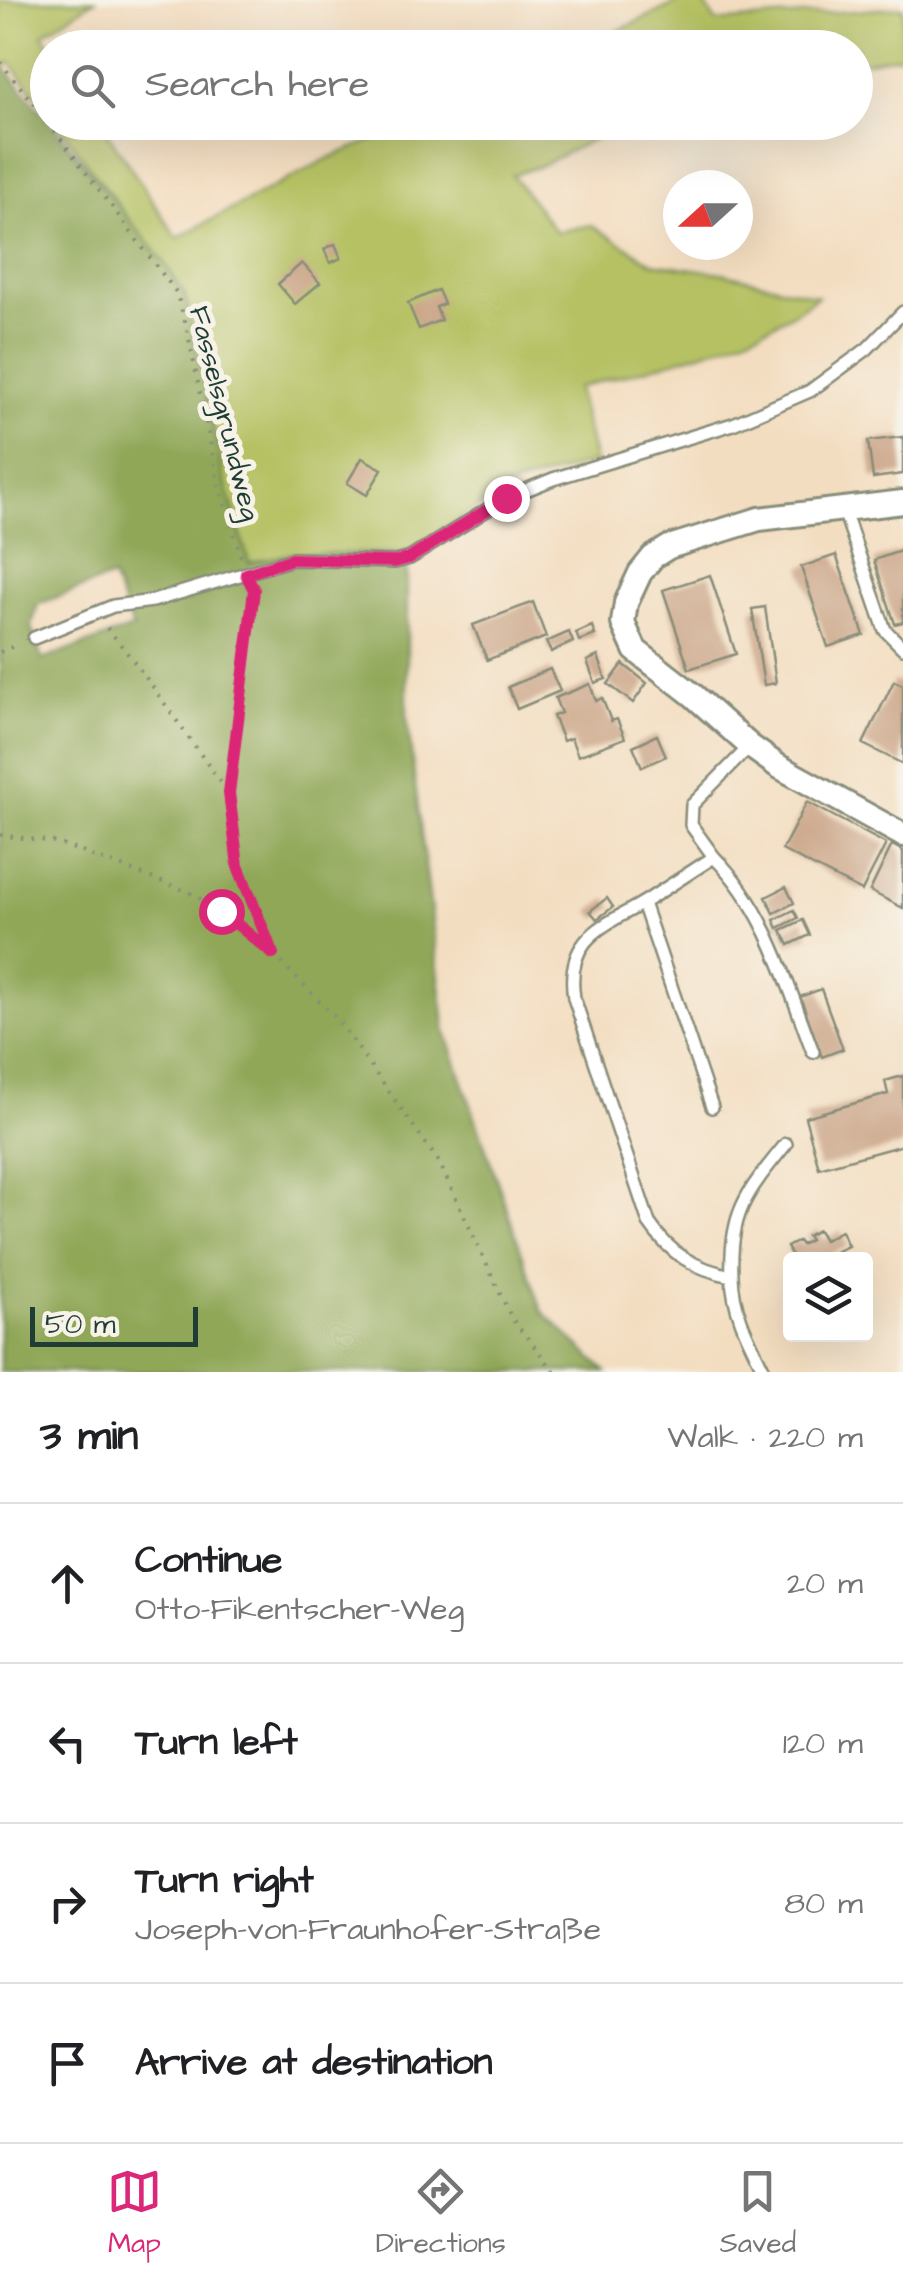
<!DOCTYPE html>
<meta charset="utf-8">
<style>
:root{--surface:#fff;--page:#f2f2f2;--text:#202124;--muted:#757577;--line:#e0e0e0;--accent:#db2777}
body{margin:0;font-family:"Architects Daughter",sans-serif;background:var(--page);color:var(--text)}
.controls{position:absolute;right:30px;bottom:30px;display:grid;overflow:hidden;border-radius:10px;box-shadow:0 10px 40px #0002}
.controls button{width:90px;height:90px;display:grid;place-items:center;padding:0;border:0;border-bottom:2px solid var(--line);background:var(--surface);color:var(--text);font:50px sans-serif}
.compass{position:absolute;left:663px;top:170px;width:90px;height:90px;border-radius:50%;background:var(--surface);box-shadow:0 10px 40px #0002;rotate:249deg}
.scale{position:absolute;left:30px;bottom:25px;width:168px;box-sizing:border-box;padding-left:10px;border:5px solid #1f3d34;border-top:0;font-size:28px;line-height:35px;white-space:nowrap;color:#1f3d34;-webkit-text-stroke:8px #f7f3e8;paint-order:stroke}
.stop{position:absolute;width:30px;height:30px;margin:-22px;border:8px solid #db2777;border-radius:50%;background:#fff}
.stop.end{background:#db2777;border-color:#fff;box-shadow:0 2px 10px #0008}
.list{margin:0;padding:0;list-style:none}
h2{display:flex;justify-content:space-between;align-items:center;height:130px;margin:0;padding:0 40px;font-size:42px}
h2 small{font-size:32px;font-weight:400;color:var(--muted)}
.list li{display:grid;grid-template-columns:65px 1fr auto;gap:30px;align-items:center;box-sizing:border-box;height:160px;padding:0 40px;border-top:2px solid var(--line)}
.list b{display:block;font-size:38px;white-space:nowrap}
.list p{margin:0;font-size:32px;white-space:nowrap;color:var(--muted)}
.list em{font-size:32px;font-style:normal;color:var(--muted)}
.icon{flex:none;width:55px;height:55px;fill:none;stroke:currentColor;stroke-width:2;stroke-linecap:round;stroke-linejoin:round}
.map{position:relative;flex:none;width:903px;height:1372px;overflow:hidden}
.search{position:absolute;background:var(--surface);box-shadow:0 10px 40px #0002;left:30px;right:30px;top:30px;height:110px;display:flex;align-items:center;gap:25px;box-sizing:border-box;padding:0 35px;border-radius:55px;color:var(--muted);font-size:38px}
.sheet{height:770px;background:var(--surface)}
nav{display:flex;justify-content:space-around;align-items:center;box-sizing:border-box;height:140px;border-top:2px solid var(--line);background:var(--surface);font-size:28px;color:var(--muted)}
nav a{display:grid;justify-items:center;gap:5px}
nav .on{color:var(--accent)}
.map>svg:first-child{display:block}
.green{fill:#b5c163;stroke:#6a7f4c;stroke-width:2.5}
.forest{fill:#90a759;stroke:#587246;stroke-width:2.5;fill-rule:evenodd}
.building{fill:#c9a284}
.lines{fill:none;stroke-linecap:round;stroke-linejoin:round}
.service-casing{stroke:#898d7a;stroke-width:16}
.minor-casing{stroke:#898d7a;stroke-width:28}
.path{stroke:#898d7a;stroke-width:4;stroke-dasharray:2.5 8;stroke-linecap:butt}
.service{stroke:#fff;stroke-width:11}
.minor{stroke:#fff;stroke-width:22}
.route{stroke:#db2777;stroke-width:12}
.labels{text-anchor:middle;stroke-width:10;stroke-linejoin:round;paint-order:stroke}
.street-label{font-size:28px;fill:#1f3d34;stroke:#f7f3e8}
</style>
<div class="map">
<svg width="903" height="1372" viewBox="0 0 903 1372">
<rect width="100%" height="100%" fill="#f7f3e8"/>
<filter id="ink" filterUnits="userSpaceOnUse"><feTurbulence type="fractalNoise" baseFrequency=".01" numOctaves="2"/><feDisplacementMap in="SourceGraphic" scale="20" xChannelSelector="R" yChannelSelector="G"/><feConvolveMatrix kernelMatrix="1 2 1 2 8 2 1 2 1" color-interpolation-filters="sRGB"/></filter>
<filter id="wash" filterUnits="userSpaceOnUse"><feTurbulence type="fractalNoise" baseFrequency=".0048" numOctaves="4" result="noise"/><feDisplacementMap in="SourceGraphic" scale="40" xChannelSelector="R" yChannelSelector="G"/><feGaussianBlur stdDeviation="2.25" result="paint"/><feColorMatrix in="noise" values="0 0 0 0 0 0 0 0 0 0 0 0 0 0 0 0 0 1.4 0 .05"/><feComposite in="paint" operator="in"/></filter>
<g filter="url(#wash)">
<rect width="100%" height="100%" fill="#f3ddc0"/>
<!-- green -->
<g class="green">
<polygon points="0,0 95,0 43,34 52,47 48,48 47,111 10,62 4,67 0,62"/>
<polygon points="683,0 702,0 716,22 903,7 903,55 856,63 856,48 584,47"/>
<path d="M 57,123 L 101,123 L 177,238 L 329,158 L 414,123 L 625,123 L 540,166 L 512,175 L 556,232 L 591,225 L 653,263 L 722,273 L 818,296 C 752,348 656,364 577,388 L 595,462 L 509,487 L 407,553 L 291,554 L 249,563 L 224,479 L 185,295 Z"/>
</g>
<!-- forest -->
<path class="forest" d="M 0,62 L 164,262 L 185,295 L 224,479 L 249,563 L 291,554 L 407,553 L 407,718 L 446,1033 L 542,1311 L 606,1372 L 0,1372 ZM 112,577 L 133,628 L 42,660 L 31,627 L 38,604 Z"/>
<g id="blocks">
<!-- building -->
<g class="building">
<polygon points="335,244 341,258 330,263 324,249"/>
<polygon points="302,263 320,283 295,304 278,284"/>
<polygon points="438,290 444,304 436,307 441,320 419,329 408,303"/>
<polygon points="903,437 903,474 873,478 868,441"/>
<polygon points="362,458 382,469 367,495 347,483"/>
<polygon points="903,550 903,622 895,624 874,560"/>
<polygon points="836,555 864,635 828,647 801,567"/>
<polygon points="710,575 736,654 689,669 663,590"/>
<polygon points="533,602 546,637 487,660 473,625"/>
<polygon points="765,607 776,683 764,685 752,609"/>
<polygon points="592,626 595,635 579,641 576,633"/>
<polygon points="569,632 573,642 551,652 546,642"/>
<polygon points="598,656 606,679 595,683 587,661"/>
<polygon points="623,664 647,683 633,703 608,684"/>
<polygon points="550,669 560,691 517,709 508,687"/>
<polygon points="894,681 903,685 903,764 863,744"/>
<polygon points="590,684 596,701 602,698 611,721 617,719 625,738 578,756 571,738 563,741 553,716 561,713 555,698"/>
<polygon points="657,735 666,756 642,767 633,746"/>
<polygon points="807,802 886,844 862,891 782,850"/>
<polygon points="892,845 903,851 903,908 870,891"/>
<polygon points="786,887 794,903 774,913 766,897"/>
<polygon points="607,898 613,907 597,919 590,911"/>
<polygon points="794,910 798,918 778,928 774,920"/>
<polygon points="803,920 810,935 789,945 781,930"/>
<polygon points="821,989 843,1049 822,1057 800,997"/>
<polygon points="903,1076 903,1145 819,1168 805,1117 888,1094 885,1081"/>
<polygon points="818,1230 824,1240 841,1231 848,1246 818,1260 794,1260 787,1247 798,1241 801,1245 810,1240 807,1236"/>
</g>
</g>
</g>
<g filter="url(#ink)">
<use href="#blocks" fill-opacity="0" stroke="#898d7a" stroke-width="2.5"/>
<g class="lines">
<!-- service casing -->
<g class="service-casing">
<g id="service">
<polyline points="843,508 885,630 903,648"/>
<polyline points="34,638 113,606 153,601 293,559 395,562 410,558 506,498 553,479 733,424 810,391 867,349 903,312"/>
<path d="M 714,857 C 767,909 787,984 813,1052"/>
<path d="M 643,903 C 599,928 565,940 574,998 L 649,1223 C 670,1254 695,1269 732,1276 C 733,1312 749,1340 765,1372"/>
<polyline points="712,1107 643,903 714,857 691,825 692,805 750,746"/>
<path d="M 732,1276 C 729,1212 747,1192 786,1144"/>
</g>
</g>
<!-- minor casing -->
<g class="minor-casing">
<polyline id="minor" points="903,502 759,519 669,547 653,557 640,573 626,603 623,623 635,650 693,695 750,746 778,766 903,835"/>
</g>
<!-- path -->
<g class="path">
<polyline points="0,62 48,121"/>
<polyline points="48,122 176,292 186,324 218,481 241,557"/>
<polyline points="254,589 229,793 238,867 273,954"/>
<path d="M 107,628 C 151,680 187,738 229,793"/>
<polyline points="0,652 19,644"/>
<polyline points="0,835 55,842 189,892 221,911 273,954 337,1019 439,1162 512,1319 555,1372"/>
</g>
<!-- service -->
<use href="#service" class="service"/>
<!-- minor -->
<use href="#minor" class="minor"/>
</g>
</g>
<g class="lines" filter="url(#ink)">
<!-- route -->
<polyline class="route" points="221,911 273,954 238,866 229,793 254,590 246,574 292,559 395,562 410,558 506,498"/>
</g>
<g class="labels">
<!-- street labels -->
<g class="street-label">
<text transform="translate(226 413) rotate(76)" y="10">Fasselsgrundweg</text>
</g>
</g>
</svg>
<div class="controls">
<button><svg class="icon" aria-label="layers" viewBox="0 0 24 24"><path d="M12 4l9 5-9 5-9-5zM3 14l9 5 9-5"/></svg></button>
</div>
<svg class="compass" viewBox="-18 -18 36 36"><path d="M0-13l5 13h-10z" fill="#e53935"/><path d="M0 13l5-13h-10z" fill="#757577"/></svg>
<div class="scale">50 m</div>
<div class="stop" style="left:221px;top:911px"></div>
<div class="stop end" style="left:506px;top:498px"></div>
<div class="search"><svg class="icon" aria-label="search" viewBox="0 0 24 24"><circle cx="10" cy="10" r="6"/><path d="M15 15l6 6"/></svg>Search here</div>
</div>
<section class="sheet">
<h2>3 min<small>Walk · 220 m</small></h2>
<ul class="list">
<li><svg class="icon" aria-label="ahead" viewBox="0 0 24 24"><path d="M12 20V5M6 11l6-6 6 6"/></svg><div><b>Continue</b><p>Otto-Fikentscher-Weg</p></div><em>20 m</em></li>
<li><svg class="icon" aria-label="left" viewBox="0 0 24 24"><path d="M17 20v-9H6M10 6l-5 5 5 5"/></svg><div><b>Turn left</b></div><em>120 m</em></li>
<li><svg class="icon" aria-label="right" viewBox="0 0 24 24"><path d="M7 20v-9h11M14 6l5 5-5 5"/></svg><div><b>Turn right</b><p>Joseph-von-Fraunhofer-Straße</p></div><em>80 m</em></li>
<li><svg class="icon" aria-label="arrive" viewBox="0 0 24 24"><path d="M6 21V4h12l-3 4 3 4H6"/></svg><div><b>Arrive at destination</b></div></li>
</ul>
</section>
<nav>
<a class="on"><svg class="icon" aria-label="map" viewBox="0 0 24 24"><path d="M3 6l6-2 6 2 6-2v14l-6 2-6-2-6 2zM9 4v14M15 6v14"/></svg>Map</a>
<a><svg class="icon" aria-label="directions" viewBox="0 0 24 24"><path d="M12 3l9 9-9 9-9-9zM9 14v-3h6M13 9l2 2-2 2"/></svg>Directions</a>
<a><svg class="icon" aria-label="saved" viewBox="0 0 24 24"><path d="M7 4h10v16l-5-4-5 4z"/></svg>Saved</a>
</nav>
